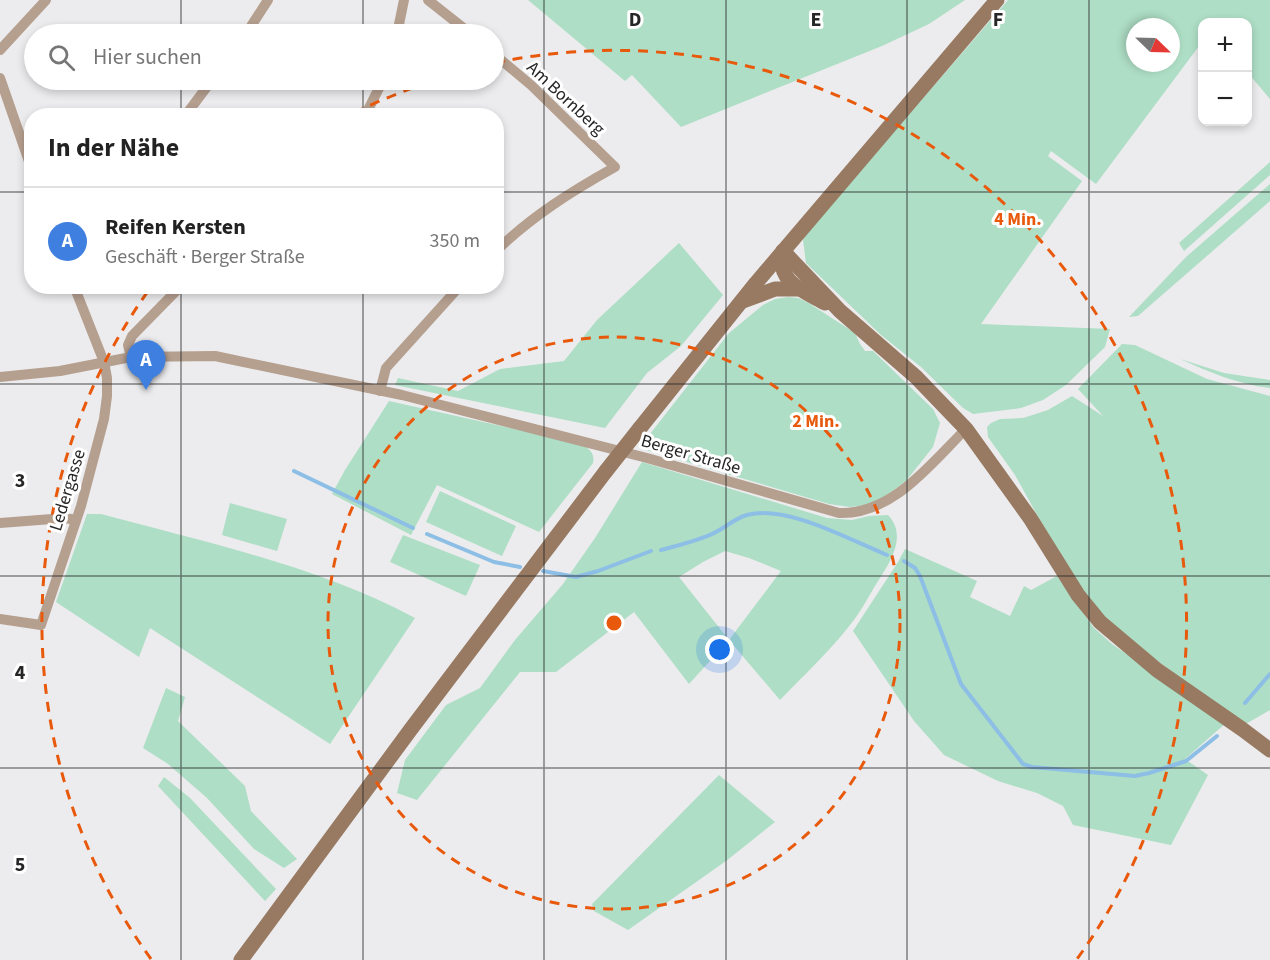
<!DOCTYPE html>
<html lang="de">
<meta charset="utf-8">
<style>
:root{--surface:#fff;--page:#f6f6f6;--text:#222;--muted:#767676;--line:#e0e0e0;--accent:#ea580c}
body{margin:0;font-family:"Source Sans 3",sans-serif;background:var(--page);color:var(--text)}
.controls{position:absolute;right:18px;top:18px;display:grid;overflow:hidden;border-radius:12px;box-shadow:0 3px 9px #0003}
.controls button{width:54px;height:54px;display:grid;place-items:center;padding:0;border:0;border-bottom:2px solid var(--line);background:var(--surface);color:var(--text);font:30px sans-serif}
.compass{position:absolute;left:1126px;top:18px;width:54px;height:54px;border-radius:50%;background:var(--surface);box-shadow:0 3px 9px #0003;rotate:113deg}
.you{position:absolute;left:720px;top:650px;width:21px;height:21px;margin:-15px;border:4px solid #fff;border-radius:50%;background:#1a73e8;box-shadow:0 0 0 9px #1a73e833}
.badge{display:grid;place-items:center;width:39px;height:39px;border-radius:50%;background:var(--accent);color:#fff;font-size:20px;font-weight:700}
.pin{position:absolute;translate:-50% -50px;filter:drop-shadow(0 2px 3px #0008)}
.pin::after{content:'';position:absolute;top:32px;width:21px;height:18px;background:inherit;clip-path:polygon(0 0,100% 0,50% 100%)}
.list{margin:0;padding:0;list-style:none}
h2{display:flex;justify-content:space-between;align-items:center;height:78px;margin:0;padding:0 24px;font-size:26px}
h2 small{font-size:20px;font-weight:400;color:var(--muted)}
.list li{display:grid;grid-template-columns:39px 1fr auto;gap:18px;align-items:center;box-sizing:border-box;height:108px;padding:0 24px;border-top:2px solid var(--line)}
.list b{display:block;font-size:22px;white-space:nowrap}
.list p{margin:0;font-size:20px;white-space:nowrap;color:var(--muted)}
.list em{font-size:20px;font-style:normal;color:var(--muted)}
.icon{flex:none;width:33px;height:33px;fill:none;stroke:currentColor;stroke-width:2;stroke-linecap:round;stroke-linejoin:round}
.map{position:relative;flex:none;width:1270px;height:960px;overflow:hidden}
.search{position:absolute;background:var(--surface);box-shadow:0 3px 9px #0003;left:24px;top:24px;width:480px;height:66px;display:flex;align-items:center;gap:15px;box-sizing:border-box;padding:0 21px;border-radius:33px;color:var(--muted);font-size:22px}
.panel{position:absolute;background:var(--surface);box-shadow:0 3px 9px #0003;left:24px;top:108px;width:480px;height:186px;border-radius:24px}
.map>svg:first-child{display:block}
.green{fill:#aedec5;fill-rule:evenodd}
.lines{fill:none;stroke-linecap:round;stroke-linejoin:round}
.stream{stroke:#8dbee5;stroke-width:4}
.street{stroke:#b59f8f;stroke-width:10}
.secondary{stroke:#987a62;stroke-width:15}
.secondary-bridge{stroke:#987a62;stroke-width:15}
.grid{fill:none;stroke:#262627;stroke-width:1.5;stroke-opacity:0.55}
.ring{fill:none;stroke:#e8590c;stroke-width:3;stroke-dasharray:10 8}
.labels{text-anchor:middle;stroke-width:6;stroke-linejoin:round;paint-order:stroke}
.street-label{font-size:18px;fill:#262627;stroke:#fff}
.grid-label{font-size:20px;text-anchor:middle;font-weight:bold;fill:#262627;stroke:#fff;stroke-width:6;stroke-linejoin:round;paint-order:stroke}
.centre{fill:#e8590c;stroke:#fff;stroke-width:3}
.ring-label{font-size:18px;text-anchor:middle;font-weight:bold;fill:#e8590c;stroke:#fff;stroke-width:6;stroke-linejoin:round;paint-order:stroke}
</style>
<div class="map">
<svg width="1270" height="960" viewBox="0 0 1270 960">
<rect width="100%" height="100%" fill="#ececee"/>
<!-- green -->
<g class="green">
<polygon points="528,0 965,0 929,24 882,46 681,127 632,75 625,81"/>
<path d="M 1008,0 L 1270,0 L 1270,99 L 1248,73 L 1248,22 L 1202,22 L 1202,42 L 1096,184 L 1051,151 L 1048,156 L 1082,181 L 981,324 L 1110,329 L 1105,347 L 1066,385 L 1043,400 L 1021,408 L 973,414 L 963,408 L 921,367 L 881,335 L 806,263 L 803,240 L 809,230 ZM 1135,27 L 1171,27 L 1171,63 L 1135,63 Z"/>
<polygon points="1270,162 1270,175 1184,251 1179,243"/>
<polygon points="1270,184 1270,201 1138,316 1129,317 1186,257"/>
<polygon points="679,243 723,295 681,346 647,373 605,428 395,385 398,378 458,391 500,369 564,361 597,320"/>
<polygon points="788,297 798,298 807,302 855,333 860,344 865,351 873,351 933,409 940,423 933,447 906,481 894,490 878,501 866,505 850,507 829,504 639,448 729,333 763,305 775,299"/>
<polygon points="1122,344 1135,345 1207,379 1270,396 1270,710 1244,725 1139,647 1104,616 1083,592 1063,562 1015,475 988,437 987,427 991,423 1000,419 1023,418 1048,410 1072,396 1103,416 1078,389"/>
<path d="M 1180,359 L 1224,373 L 1270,380 L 1270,388 C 1237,384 1209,372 1180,359 Z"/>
<path d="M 389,401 L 582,444 C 590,449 595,454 593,463 L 539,532 L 437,485 L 411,535 L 332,494 L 345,470 Z"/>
<path d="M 642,462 L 827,518 L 852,520 L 869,516 L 888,515 C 909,537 888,565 875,586 C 867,599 860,613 850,625 C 829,652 804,675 780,700 L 729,640 L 689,684 L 634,612 L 556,672 L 520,672 L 417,800 L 397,793 L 405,760 L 446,705 L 480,688 L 515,640 L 563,584 L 595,538 ZM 725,551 L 749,558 L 781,571 L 729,640 L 679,577 L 703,562 Z"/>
<polygon points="440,491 516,526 502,556 426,522"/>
<polygon points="230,503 287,519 277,551 222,535"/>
<path d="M 87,514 L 101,514 C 205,542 321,567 415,618 L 330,744 L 150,628 L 139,657 L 56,602 Z"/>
<polygon points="403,535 480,565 466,596 390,562"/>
<polygon points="905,549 977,581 970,597 1010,616 1024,586 1031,590 1057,576 1094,628 1112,644 1226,723 1185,759 1208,775 1171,845 1073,825 1063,806 1037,793 998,781 944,755 914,721 853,631 898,562"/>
<polygon points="166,688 185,697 178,721 245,786 251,811 297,859 284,868 254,849 207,798 168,764 143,748"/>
<polygon points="719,775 775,822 726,861 628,930 594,911 592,904 600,896"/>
<polygon points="164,777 190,798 276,889 265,901 158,786"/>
</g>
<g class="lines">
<!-- stream -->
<g class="stream">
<polyline points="294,471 413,528"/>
<polyline points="427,534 494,562 520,567"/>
<path d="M 661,550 C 679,545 698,541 714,533 C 725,528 735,518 747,515 C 786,504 850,540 887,555"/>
<polyline points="904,561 915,568 920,576 961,684 1023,764 1032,767 1135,776 1149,773 1186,761 1217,736"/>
<polyline points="543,571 576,577 598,571 651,551"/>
<polyline points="1245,703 1270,674"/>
</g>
<!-- street -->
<g class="street">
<polyline points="428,0 471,34"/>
<polyline points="246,34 268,0"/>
<polyline points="397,34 404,0"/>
<polyline points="0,50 46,0"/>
<path d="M 494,54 L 531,85 L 615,167 C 572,191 532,216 496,251"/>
<polyline points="0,78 32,170"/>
<polyline points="185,116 212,80"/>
<polyline points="365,116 383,80"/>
<polyline points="131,357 128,345 132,336 181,286"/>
<path d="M 0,377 L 60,371 L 131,357 L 215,356 L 402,395 L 647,458 L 839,513 C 893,515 931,463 966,429"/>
<polyline points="380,391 386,368 460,286"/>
<polyline points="0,523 65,518 76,520"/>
<polyline points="0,619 41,625 81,506 104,419 107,396 107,378 104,362 74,286"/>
</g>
<!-- secondary -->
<g class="secondary">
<polyline points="783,251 840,311 916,377 966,429 1030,518 1078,595 1100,622 1157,670 1242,729 1270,750"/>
<path d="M 783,251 C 776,282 802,290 825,303"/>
<polyline points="743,301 775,289 801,289"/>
<polyline points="640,428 756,283 997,0"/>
<polyline points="241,960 411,729 606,471"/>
</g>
<!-- secondary-bridge -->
<polyline class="secondary-bridge" points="606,471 640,428"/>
</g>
<!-- grid -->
<path class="grid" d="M 181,0 L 181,34M 363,0 L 363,34M 544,0 L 544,960M 726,0 L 726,960M 907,0 L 907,960M 1089,0 L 1089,960M 181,80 L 181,116M 363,80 L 363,116M 0,192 L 32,192M 496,192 L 1270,192M 181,286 L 181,960M 363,286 L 363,960M 0,384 L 1270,384M 0,576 L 1270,576M 0,768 L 1270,768"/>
<!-- distance rings -->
<g class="ring">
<circle cx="614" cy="623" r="286"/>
<path d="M151 959A572 572 0 0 1 151 287M354 113A572 572 0 0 1 433 81M495 63A572 572 0 0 1 1077 959"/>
</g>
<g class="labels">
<!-- street labels -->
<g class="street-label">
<text transform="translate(566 98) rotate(43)" y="6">Am Bornberg</text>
<text transform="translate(691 454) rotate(16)" y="6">Berger Straße</text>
<text transform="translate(67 490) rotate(-73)" y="6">Ledergasse</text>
</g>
</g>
<g class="grid-label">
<text x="635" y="26">D</text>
<text x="816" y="26">E</text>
<text x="998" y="26">F</text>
<text x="20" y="487">3</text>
<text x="20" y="679">4</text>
<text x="20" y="871">5</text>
</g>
<circle cx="614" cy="623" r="9" class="centre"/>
<g class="ring-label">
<text x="1018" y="225">4 Min.</text>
<text x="816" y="427">2 Min.</text>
</g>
</svg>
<div class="controls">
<button>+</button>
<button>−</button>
</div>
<svg class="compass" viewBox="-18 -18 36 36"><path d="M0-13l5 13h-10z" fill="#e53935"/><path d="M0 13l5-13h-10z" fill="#767676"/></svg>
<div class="you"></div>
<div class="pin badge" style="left:146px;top:390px;background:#3f7fe0">A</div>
<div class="search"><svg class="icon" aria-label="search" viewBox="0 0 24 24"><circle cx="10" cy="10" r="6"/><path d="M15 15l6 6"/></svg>Hier suchen</div>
<section class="panel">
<h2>In der Nähe<small></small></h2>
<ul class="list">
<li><span class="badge" style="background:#3f7fe0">A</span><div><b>Reifen Kersten</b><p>Geschäft · Berger Straße</p></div><em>350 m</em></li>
</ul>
</section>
</div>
